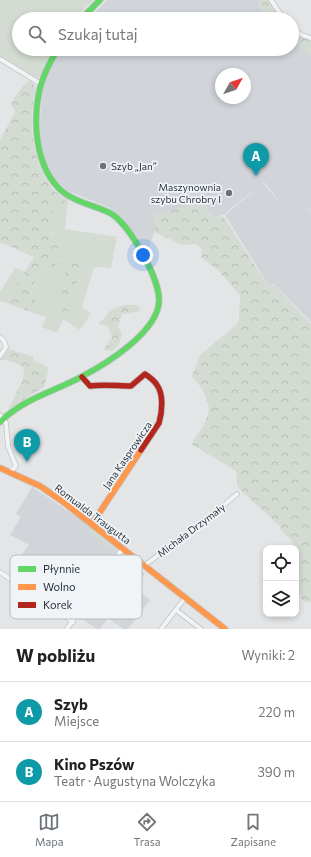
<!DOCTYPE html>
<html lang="pl">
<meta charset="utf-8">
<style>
:root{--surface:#fff;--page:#f2f2f2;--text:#222;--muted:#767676;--line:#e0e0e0;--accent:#6b727a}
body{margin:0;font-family:Commissioner,sans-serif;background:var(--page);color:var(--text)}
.controls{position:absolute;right:12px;bottom:12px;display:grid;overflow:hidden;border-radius:8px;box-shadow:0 2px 6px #0003}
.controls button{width:36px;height:36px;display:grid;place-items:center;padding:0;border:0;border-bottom:1px solid var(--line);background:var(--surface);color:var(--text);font:20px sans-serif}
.compass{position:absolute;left:215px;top:68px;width:36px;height:36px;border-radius:50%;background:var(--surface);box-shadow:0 2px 6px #0003;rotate:50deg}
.you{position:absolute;left:143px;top:255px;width:14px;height:14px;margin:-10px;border:3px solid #fff;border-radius:50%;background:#1a73e8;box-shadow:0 0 0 6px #1a73e833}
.badge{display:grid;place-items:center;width:26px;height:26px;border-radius:50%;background:var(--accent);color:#fff;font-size:13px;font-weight:700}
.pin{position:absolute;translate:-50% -33px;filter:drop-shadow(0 1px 2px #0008)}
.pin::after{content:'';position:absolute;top:21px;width:14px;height:12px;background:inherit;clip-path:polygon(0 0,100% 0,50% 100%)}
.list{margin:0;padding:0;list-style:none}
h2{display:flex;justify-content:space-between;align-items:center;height:52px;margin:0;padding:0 16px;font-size:17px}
h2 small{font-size:13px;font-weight:400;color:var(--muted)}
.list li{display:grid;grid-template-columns:26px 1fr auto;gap:12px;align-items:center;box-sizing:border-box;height:60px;padding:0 16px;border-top:1px solid var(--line)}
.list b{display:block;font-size:15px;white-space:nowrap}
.list p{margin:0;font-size:13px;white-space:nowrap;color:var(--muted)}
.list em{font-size:13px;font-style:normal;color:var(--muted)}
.icon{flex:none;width:22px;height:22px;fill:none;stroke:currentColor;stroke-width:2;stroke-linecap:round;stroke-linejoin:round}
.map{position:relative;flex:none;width:311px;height:629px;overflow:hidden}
.search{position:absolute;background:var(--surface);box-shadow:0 2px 6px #0003;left:12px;right:12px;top:12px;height:44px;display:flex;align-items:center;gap:10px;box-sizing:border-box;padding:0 14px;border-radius:22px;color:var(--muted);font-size:15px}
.sheet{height:172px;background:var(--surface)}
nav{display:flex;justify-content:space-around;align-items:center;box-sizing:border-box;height:56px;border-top:1px solid var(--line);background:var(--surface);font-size:11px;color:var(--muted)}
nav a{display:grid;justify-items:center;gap:2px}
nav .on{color:var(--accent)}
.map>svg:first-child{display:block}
.built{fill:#d1d5da;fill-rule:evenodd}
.grass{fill:#d4dbd3;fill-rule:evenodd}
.forest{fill:url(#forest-crowns)}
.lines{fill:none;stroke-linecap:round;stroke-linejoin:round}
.street-casing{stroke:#c1c3c5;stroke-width:5.5}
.fast-casing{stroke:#c1c3c5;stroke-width:7}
.slow-casing{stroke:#c1c3c5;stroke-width:7}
.jam-casing{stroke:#c1c3c5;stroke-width:7}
.street{stroke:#f1f3f4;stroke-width:4}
.fast{stroke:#63d668;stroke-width:5.5}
.slow{stroke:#ff974d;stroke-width:5.5}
.jam{stroke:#b3261e;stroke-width:5.5}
.poi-dot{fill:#6b727a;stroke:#f0f4f7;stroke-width:1.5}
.labels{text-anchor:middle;stroke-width:3.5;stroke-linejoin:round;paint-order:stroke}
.poi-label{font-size:10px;fill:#2a3440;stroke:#f0f4f7;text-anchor:start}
.street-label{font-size:10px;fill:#2a3440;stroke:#f0f4f7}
.key{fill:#f0f4f7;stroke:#b5bac0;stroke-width:1}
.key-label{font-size:11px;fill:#2a3440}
</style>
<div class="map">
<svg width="311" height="629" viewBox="0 0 311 629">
<defs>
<pattern id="forest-crowns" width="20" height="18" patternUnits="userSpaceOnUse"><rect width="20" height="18" fill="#d4dbd3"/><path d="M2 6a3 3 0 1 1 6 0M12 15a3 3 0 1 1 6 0" fill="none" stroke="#b6bdb6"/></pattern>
</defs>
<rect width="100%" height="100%" fill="#e3e5e7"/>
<!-- built -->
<g class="built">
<polygon points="107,0 258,0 264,19 89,19"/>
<path d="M 292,40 L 311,55 L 311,211 L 302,203 L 296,207 L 302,203 L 311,212 L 311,322 L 274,284 L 269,286 L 225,215 L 263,183 L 289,213 L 264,182 L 224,214 L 214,218 L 202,205 L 154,214 L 154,232 L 147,256 L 127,224 L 119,215 L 108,207 L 68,191 L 56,180 L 51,173 L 46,162 L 41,142 L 40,121 L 42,92 L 47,76 L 53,63 L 65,49 L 292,49 ZM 221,74 L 245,74 L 245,98 L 221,98 Z"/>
<polygon points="32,487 86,523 118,548 115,559 91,597 123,556 145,574 134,587 150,600 128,629 124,629 108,618 100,629 97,629 80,617 86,602 80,595 37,570 20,557 29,545 10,535 21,517 16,514"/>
</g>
<!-- grass -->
<g class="grass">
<polygon points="0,0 94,0 72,19 19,19 19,49 53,49 38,79 0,59"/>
<path d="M 63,197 L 68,200 L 65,229 L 117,237 L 111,268 L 94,267 L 82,307 L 91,313 L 80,330 L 63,319 L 57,333 L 42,327 L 46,317 L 28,311 L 35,308 L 35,300 L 31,292 L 38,272 L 54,270 L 57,259 L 64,260 C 47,239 52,229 54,204 L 65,200 ZM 83,266 L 74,289 L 67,295 L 62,285 L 64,277 Z"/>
<polygon points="15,268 24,271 13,291 4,302 0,301 0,292"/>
<polygon points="93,528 118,548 118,551 116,551 91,535 90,530"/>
<polygon points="106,595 128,613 120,624 97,606"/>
</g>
<!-- forest -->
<g class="forest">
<polygon points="258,0 269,0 283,19 264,19"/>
<polygon points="292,31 295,35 311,38 311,55 292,41"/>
<path d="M 30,80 L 36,88 C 28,121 31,156 50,185 C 54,191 61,195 65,200 L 64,204 L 54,205 L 51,236 L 61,236 L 58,252 L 65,260 L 57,259 L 54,270 L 38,272 L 31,292 L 35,300 L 35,308 L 28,311 L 4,302 C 15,288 24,272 34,257 L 0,242 L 0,140 L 15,112 L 11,103 L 22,87 Z"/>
<path d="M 202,205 L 214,218 L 223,216 L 269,287 L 274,285 L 311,324 L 311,602 L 304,602 L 296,589 L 296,548 L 293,548 L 292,541 L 281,530 L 280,526 L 238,488 L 236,471 L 191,444 C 213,414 216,405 192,376 L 200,355 L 237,324 L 239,320 L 240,295 L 218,270 L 201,257 L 202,249 L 196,244 L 183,245 L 154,232 L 154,214 L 188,206 Z"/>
<polygon points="74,263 84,267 74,289 67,295 68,309 67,314 63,315 59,299 64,277 70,265"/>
<path d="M 126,305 L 137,305 L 141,311 L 122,314 L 118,327 L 122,333 L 119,344 L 112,351 L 103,350 L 112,338 L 108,326 L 98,324 C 110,314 108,308 126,305 Z"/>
<path d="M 9,349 L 34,357 L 33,360 L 49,368 L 44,387 L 8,410 L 23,379 L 24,369 C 18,362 8,360 0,360 Z"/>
</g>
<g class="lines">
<!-- street casing -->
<g class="street-casing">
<g id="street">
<polyline points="271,0 284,19"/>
<polyline points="292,29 302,35 311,38"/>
<polyline points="0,59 41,84"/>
<polyline points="0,337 4,341 6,347 0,356"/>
<polyline points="0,415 6,423 8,446 16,466 10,472"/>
<polyline points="145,565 212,515 237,494"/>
<polyline points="0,572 73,622"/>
<polyline points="176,610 201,629"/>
<polyline points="67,629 123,548"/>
<polyline points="161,629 185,598"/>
</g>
</g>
<!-- fast casing -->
<g class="fast-casing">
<g id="fast">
<polyline points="81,19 100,0"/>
<path d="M 0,422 C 23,399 53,392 81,377 C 106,364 158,332 159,301 C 160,279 129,223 110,213 C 95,205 76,203 63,192 C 34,168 32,118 41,84 C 45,72 51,60 58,49"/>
</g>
</g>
<!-- slow casing -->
<g class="slow-casing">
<g id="slow">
<polyline points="0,468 40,486 62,501 225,629"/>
<polyline points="92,524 141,450"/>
</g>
</g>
<!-- jam casing -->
<g class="jam-casing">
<path id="jam" d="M 82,377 L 90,386 C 104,384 117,386 131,386 L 145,374 C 149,377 154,380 157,385 C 164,395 162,412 159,423 L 141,450"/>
</g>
<!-- street -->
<use href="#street" class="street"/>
<!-- fast -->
<use href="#fast" class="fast"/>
<!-- slow -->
<use href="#slow" class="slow"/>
<!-- jam -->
<use href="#jam" class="jam"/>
</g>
<!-- markers -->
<g class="poi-dot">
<circle cx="103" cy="166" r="4"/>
<circle cx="229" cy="193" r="4"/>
</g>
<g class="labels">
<!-- poi labels -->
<g class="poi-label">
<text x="111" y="170">Szyb „Jan”</text>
<text x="221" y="191" text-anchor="end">Maszynownia<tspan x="221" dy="12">szybu Chrobry I</tspan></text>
</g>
<!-- street labels -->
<g class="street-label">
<text transform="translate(127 455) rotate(-56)" y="4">Jana Kasprowicza</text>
<text transform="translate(93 514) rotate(37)" y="4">Romualda Traugutta</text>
<text transform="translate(191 530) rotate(-37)" y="4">Michała Drzymały</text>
</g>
</g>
<!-- legend -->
<rect x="10" y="555" width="132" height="64" rx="6" class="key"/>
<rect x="18" y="566" width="18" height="6" fill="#63d668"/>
<rect x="18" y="584" width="18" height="6" fill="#ff974d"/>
<rect x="18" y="602" width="18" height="6" fill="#b3261e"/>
<g class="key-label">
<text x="43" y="573">Płynnie</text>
<text x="43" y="591">Wolno</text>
<text x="43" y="609">Korek</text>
</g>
</svg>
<div class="controls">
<button><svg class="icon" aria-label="locate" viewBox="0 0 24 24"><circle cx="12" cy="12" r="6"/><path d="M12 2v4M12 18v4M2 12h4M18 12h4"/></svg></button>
<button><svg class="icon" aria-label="layers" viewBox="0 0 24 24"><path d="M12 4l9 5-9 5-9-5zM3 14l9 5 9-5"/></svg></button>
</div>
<svg class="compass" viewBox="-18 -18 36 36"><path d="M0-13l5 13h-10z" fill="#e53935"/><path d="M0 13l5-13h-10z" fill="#767676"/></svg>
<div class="you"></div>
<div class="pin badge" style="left:256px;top:176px;background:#0f9aa8">A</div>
<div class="pin badge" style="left:27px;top:462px;background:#0f9aa8">B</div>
<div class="search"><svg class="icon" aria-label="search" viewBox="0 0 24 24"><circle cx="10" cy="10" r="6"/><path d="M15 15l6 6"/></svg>Szukaj tutaj</div>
</div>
<section class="sheet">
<h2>W pobliżu<small>Wyniki: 2</small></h2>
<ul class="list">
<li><span class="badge" style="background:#0f9aa8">A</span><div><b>Szyb</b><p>Miejsce</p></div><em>220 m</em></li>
<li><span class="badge" style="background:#0f9aa8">B</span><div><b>Kino Pszów</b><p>Teatr · Augustyna Wolczyka</p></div><em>390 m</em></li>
</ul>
</section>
<nav>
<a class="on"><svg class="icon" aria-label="map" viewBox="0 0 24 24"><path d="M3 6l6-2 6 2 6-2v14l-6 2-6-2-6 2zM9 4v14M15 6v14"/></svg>Mapa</a>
<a><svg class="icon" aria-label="directions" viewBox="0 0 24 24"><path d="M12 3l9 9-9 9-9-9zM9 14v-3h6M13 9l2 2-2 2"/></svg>Trasa</a>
<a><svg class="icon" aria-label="saved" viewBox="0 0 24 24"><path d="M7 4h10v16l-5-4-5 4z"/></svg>Zapisane</a>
</nav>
